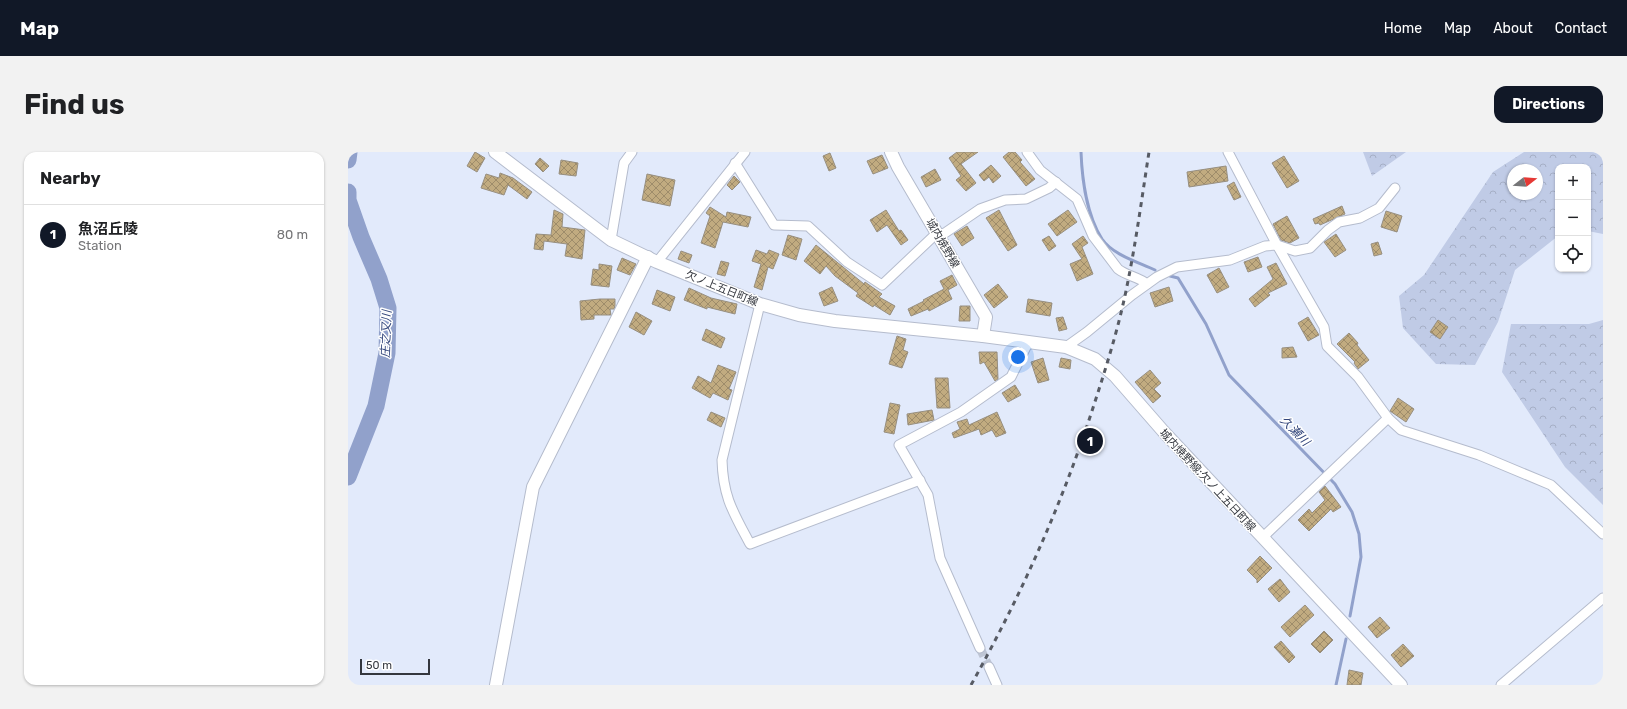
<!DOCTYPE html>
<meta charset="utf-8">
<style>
:root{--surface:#fff;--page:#f2f2f2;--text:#202124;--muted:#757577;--line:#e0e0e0;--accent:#111827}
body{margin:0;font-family:Rubik,"Noto Sans JP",sans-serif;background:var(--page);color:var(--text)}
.controls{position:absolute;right:12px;top:12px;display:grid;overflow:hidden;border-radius:8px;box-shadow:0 1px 3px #0004}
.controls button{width:36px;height:36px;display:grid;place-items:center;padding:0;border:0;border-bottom:1px solid var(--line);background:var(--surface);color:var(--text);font:20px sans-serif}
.compass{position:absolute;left:1159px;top:12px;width:36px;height:36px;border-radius:50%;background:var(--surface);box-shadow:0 1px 3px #0004;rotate:73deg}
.scale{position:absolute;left:12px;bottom:10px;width:70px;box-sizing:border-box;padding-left:4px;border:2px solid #34373e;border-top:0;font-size:11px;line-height:14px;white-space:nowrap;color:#34373e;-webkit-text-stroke:3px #fff;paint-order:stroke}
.you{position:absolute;left:670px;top:205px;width:14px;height:14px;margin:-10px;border:3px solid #fff;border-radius:50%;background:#1a73e8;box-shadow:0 0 0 6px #1a73e833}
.badge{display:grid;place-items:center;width:26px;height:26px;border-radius:50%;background:var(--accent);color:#fff;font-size:13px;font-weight:700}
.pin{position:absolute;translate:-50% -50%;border:2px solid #fff;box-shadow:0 1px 4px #0006}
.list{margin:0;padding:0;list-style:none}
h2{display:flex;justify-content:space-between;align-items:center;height:52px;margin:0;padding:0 16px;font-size:17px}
h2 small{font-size:13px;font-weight:400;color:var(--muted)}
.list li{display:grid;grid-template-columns:26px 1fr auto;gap:12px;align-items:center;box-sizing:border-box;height:60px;padding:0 16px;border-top:1px solid var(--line)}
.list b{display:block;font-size:15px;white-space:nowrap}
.list p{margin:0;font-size:13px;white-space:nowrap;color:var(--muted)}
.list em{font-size:13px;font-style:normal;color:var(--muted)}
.icon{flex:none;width:22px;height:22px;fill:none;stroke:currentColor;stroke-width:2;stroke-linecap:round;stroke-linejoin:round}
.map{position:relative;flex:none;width:1255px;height:533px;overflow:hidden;border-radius:12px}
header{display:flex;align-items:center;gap:24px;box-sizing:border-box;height:56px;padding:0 20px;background:var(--accent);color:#fff}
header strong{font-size:19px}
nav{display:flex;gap:22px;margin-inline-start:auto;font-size:14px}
.intro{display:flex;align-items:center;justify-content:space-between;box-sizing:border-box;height:96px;padding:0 24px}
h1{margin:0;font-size:28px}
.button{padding:10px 18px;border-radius:12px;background:var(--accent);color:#fff;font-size:14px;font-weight:700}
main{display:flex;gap:24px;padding:0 24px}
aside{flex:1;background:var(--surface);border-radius:12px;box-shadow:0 1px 3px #0004}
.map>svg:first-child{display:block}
.forest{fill:url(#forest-crowns);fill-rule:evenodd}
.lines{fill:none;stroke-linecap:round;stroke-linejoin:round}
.stream{stroke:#91a1cb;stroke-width:3}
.river{stroke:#91a1cb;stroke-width:17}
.building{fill:url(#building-cross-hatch);stroke:#978f80}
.street-tunnel{stroke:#bfc6d5;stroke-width:9;stroke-dasharray:9 4.5;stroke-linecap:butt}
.street-casing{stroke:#b5bccd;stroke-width:11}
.secondary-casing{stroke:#b5bccd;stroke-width:14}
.street{stroke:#fff;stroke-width:9}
.secondary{stroke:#fff;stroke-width:12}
.rail{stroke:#575b64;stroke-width:3;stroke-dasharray:5 5;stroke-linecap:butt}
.labels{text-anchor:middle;stroke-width:3;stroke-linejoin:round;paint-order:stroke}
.street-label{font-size:11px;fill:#34373e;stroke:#fff}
.water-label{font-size:12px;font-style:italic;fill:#32457b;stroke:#fff}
</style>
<header>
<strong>Map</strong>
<nav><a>Home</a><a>Map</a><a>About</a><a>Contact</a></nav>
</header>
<div class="intro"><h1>Find us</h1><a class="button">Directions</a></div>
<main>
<aside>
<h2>Nearby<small></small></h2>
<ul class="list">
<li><span class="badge">1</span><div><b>魚沼丘陵</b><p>Station</p></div><em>80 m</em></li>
</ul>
</aside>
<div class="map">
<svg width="1255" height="533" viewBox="0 0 1255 533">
<defs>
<pattern id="forest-crowns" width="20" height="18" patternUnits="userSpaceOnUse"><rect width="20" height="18" fill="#c0cbe6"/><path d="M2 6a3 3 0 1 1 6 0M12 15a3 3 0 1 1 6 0" fill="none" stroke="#a6afc6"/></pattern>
<pattern id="building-cross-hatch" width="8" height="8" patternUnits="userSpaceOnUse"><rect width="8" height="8" fill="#c1ab80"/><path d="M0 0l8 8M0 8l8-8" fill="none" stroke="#9e8c6a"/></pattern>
</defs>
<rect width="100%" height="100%" fill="#e2eafb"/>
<!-- forest -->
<g class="forest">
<polygon points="1015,0 1058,0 1024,24"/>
<path d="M 1176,0 L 1255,0 L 1255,82 L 1240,79 L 1240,15 L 1210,15 L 1210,84 L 1167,118 L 1150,170 L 1127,213 L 1088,212 L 1055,176 L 1051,144 L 1076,123 L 1145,20 ZM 1165,18 L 1189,18 L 1189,42 L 1165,42 Z"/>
<polygon points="1255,168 1255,353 1217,315 1154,220 1163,172 1241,172"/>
</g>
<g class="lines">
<!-- stream -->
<g class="stream">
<path d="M 733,0 C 734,27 739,64 754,87 C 765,103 790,110 807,118"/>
<polyline points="822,124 830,126 858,172 881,223 987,332 1004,360 1011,382 1013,405 1002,464"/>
<polyline points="988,533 998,487"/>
</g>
<!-- river -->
<g class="river">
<polyline points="0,8 1,0"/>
<polyline points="0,40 0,48 13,85 31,127 40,156 39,201 28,254 0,325"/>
</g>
</g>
<!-- building -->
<g class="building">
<polygon points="127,0 137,6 129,20 119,14"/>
<polygon points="609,0 630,0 613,12 628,31 618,39 608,28 613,24 601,6"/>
<polygon points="661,0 667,0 674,8 672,10 687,27 678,34 655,5"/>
<polygon points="482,1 488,16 481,19 475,4"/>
<polygon points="534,3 540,16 525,22 519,9"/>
<polygon points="936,4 951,29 939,36 924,11"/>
<polygon points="192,6 201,14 195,20 187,12"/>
<polygon points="213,8 230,11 228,24 211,22"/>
<polygon points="643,13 653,24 645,31 641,25 636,29 631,23"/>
<polygon points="878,14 880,29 841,35 839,20"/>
<polygon points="587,17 593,28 578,35 573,25"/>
<polygon points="152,21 165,26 184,40 179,47 160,33 156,43 133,36 138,22 151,26"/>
<polygon points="299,22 327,28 322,54 294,48"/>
<polygon points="386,24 392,30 384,38 379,33"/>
<polygon points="886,30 893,45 886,48 879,34"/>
<polygon points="994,54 997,62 972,73 971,71 967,72 965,67"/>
<polygon points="362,55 378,65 379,60 403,65 400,75 375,70 367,96 353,91 362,64 358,61"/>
<polygon points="206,58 215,62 214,75 237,78 234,107 217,104 219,92 196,89 195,98 186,97 188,82 203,83"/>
<polygon points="538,58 551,79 553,78 560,88 553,93 539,73 529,80 522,68"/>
<polygon points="651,58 669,93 660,99 638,66"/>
<polygon points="720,58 729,70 709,84 700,72"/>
<polygon points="1038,59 1054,64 1049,80 1033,75"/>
<polygon points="939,64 951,86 942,91 933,88 925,72"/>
<polygon points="619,74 626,86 614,94 606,82"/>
<polygon points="988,82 998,98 987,105 976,90"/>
<polygon points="440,83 454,87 448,108 434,103"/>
<polygon points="701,84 708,94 701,99 694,88"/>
<polygon points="735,84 740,91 734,95 745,122 729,129 722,112 734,107 724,92"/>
<polygon points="1030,90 1034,102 1026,104 1023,92"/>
<polygon points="468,93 516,132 517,130 534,142 531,145 547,154 542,163 526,153 525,155 508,144 510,141 487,124 478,114 472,122 456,109"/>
<polygon points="408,98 419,102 421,98 431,102 425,117 420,115 414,138 406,135 413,112 404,109"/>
<polygon points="333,99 344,103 341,111 330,107"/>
<polygon points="910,105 914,115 900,120 896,110"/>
<polygon points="274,106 288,112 282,123 269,118"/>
<polygon points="373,109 381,111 377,124 369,122"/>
<polygon points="928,111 939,132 920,141 922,143 907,155 901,147 925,127 919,115"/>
<polygon points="251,112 264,114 261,135 243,133 245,117 251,118"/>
<polygon points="871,116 881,135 869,141 859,123"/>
<polygon points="604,123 609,133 600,138 604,147 581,159 580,157 563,164 560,157 576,149 575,148 596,137 592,129"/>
<polygon points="650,132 660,145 646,156 636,143"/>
<polygon points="484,135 490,149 476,154 471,141"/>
<polygon points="821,135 825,149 807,155 802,141"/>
<polygon points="341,136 363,146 389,152 387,162 359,155 359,157 336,148"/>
<polygon points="309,138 327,145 322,159 304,152"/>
<polygon points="252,147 267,147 267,154 266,157 262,157 263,163 246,163 246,167 233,168 232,149"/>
<polygon points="680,147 704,151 702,164 678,160"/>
<polygon points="612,154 622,154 622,169 611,169"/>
<polygon points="288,160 304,169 296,183 281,175"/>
<polygon points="715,165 719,177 711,179 708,166"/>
<polygon points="960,165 971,183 960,189 950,171"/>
<polygon points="1090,168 1100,175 1092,187 1082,180"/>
<polygon points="358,177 377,186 373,196 354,188"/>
<polygon points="1001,181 1010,191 1009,193 1021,208 1010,217 1006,211 1007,210 989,192"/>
<polygon points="549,184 558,187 555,198 560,200 554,216 541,212"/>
<polygon points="945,195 949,205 934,206 934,196"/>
<polygon points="631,200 649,200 650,227 647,229 636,210 632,212"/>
<polygon points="695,206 701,228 690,231 683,210"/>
<polygon points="713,206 723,208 722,217 711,215"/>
<polygon points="370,213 388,220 381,237 384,238 380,248 365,241 362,246 344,236 350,224 363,231"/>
<polygon points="802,218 813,231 806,237 813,244 805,251 787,230"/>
<polygon points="587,226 600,226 602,256 589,256"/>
<polygon points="667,233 673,243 660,250 654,241"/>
<polygon points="1050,246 1066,257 1058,270 1042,259"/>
<polygon points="542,251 552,253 546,282 536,280"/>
<polygon points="584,258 586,268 560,273 559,262"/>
<polygon points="363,260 377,266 373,275 359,268"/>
<polygon points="649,260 658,281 648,285 644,278 633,283 631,277 606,286 604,281 612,277 609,270 619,267 621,273"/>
<polygon points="741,275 748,278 743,293 736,291"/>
<polygon points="977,334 993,355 985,360 983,357 961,379 950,368 961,357 964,361 977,348 971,340"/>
<polygon points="912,404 924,416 909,431 909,428 899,418"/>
<polygon points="932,427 942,440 931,450 920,437"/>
<polygon points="957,453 966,463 942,485 933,475"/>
<polygon points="1032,465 1042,476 1029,486 1020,475"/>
<polygon points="976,479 985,488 972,501 963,492"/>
<polygon points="933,489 947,505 941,511 926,495"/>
<polygon points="1055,492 1066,504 1053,515 1043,503"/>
<polygon points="1001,518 1015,521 1013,533 999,533"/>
</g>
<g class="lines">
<!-- street-tunnel -->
<polyline class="street-tunnel" points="632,496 641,515"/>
<!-- street casing -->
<g class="street-casing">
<g id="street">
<path d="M 679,0 L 692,18 L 729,47 L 745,84 L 770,117 C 779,124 791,125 799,132"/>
<polyline points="880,0 929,93 976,175 979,194 1010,225 1040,266 1053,278 1131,303 1203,333 1255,382"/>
<polyline points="387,11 426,73 460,74 499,110 534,133 589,81"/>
<polyline points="591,85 632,57 657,48 678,47 701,36 708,30"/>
<polyline points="263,88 276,11 284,0"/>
<polyline points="309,110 397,0"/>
<path d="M 412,152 L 374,308 C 375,345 385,360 402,392 L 572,328"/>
<polyline points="718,195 739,180 784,143 809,125 829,115 882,108 917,94 929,93 947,99 962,96 980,78 991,70 1012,66 1031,56 1047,36"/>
<polyline points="914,386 1040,266"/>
<polyline points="632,496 592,406 580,343 551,293 613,260 663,225 681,189"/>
<polyline points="641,515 649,533"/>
<polyline points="1153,533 1255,446"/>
</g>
</g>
<!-- secondary casing -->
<g class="secondary-casing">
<g id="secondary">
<polyline points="147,0 263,88 309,110 412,152 451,163 487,169 635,184 718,195 747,207 767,224 815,279 1053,533"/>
<polyline points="543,0 550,15 638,165 635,184"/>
<polyline points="148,533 185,335 300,105"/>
</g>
</g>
<!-- street -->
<use href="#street" class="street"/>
<!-- secondary -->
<use href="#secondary" class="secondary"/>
<!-- rail -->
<path class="rail" d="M 623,533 C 671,447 711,359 742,265 C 756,222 770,179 779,134 C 788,90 794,45 801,0"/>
</g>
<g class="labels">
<!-- street labels -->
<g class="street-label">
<text transform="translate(595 91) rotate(60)" y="4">城内焼野線</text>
<text transform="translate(374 136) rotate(22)" y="4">欠ノ上五日町線</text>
<text transform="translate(860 328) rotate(47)" y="4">城内焼野線;欠ノ上五日町線</text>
</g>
<!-- water labels -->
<g class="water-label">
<text transform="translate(38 182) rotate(-88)" y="4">庄之又川</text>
<text transform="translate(947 279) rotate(46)" y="4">久瀬川</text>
</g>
</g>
</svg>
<div class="controls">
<button>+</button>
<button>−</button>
<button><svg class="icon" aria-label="locate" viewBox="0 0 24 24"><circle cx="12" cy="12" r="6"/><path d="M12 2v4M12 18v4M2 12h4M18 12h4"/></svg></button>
</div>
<svg class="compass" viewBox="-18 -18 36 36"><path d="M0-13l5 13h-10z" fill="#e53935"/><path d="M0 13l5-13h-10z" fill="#757577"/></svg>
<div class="scale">50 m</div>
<div class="you"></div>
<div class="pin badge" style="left:742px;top:289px">1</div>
</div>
</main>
